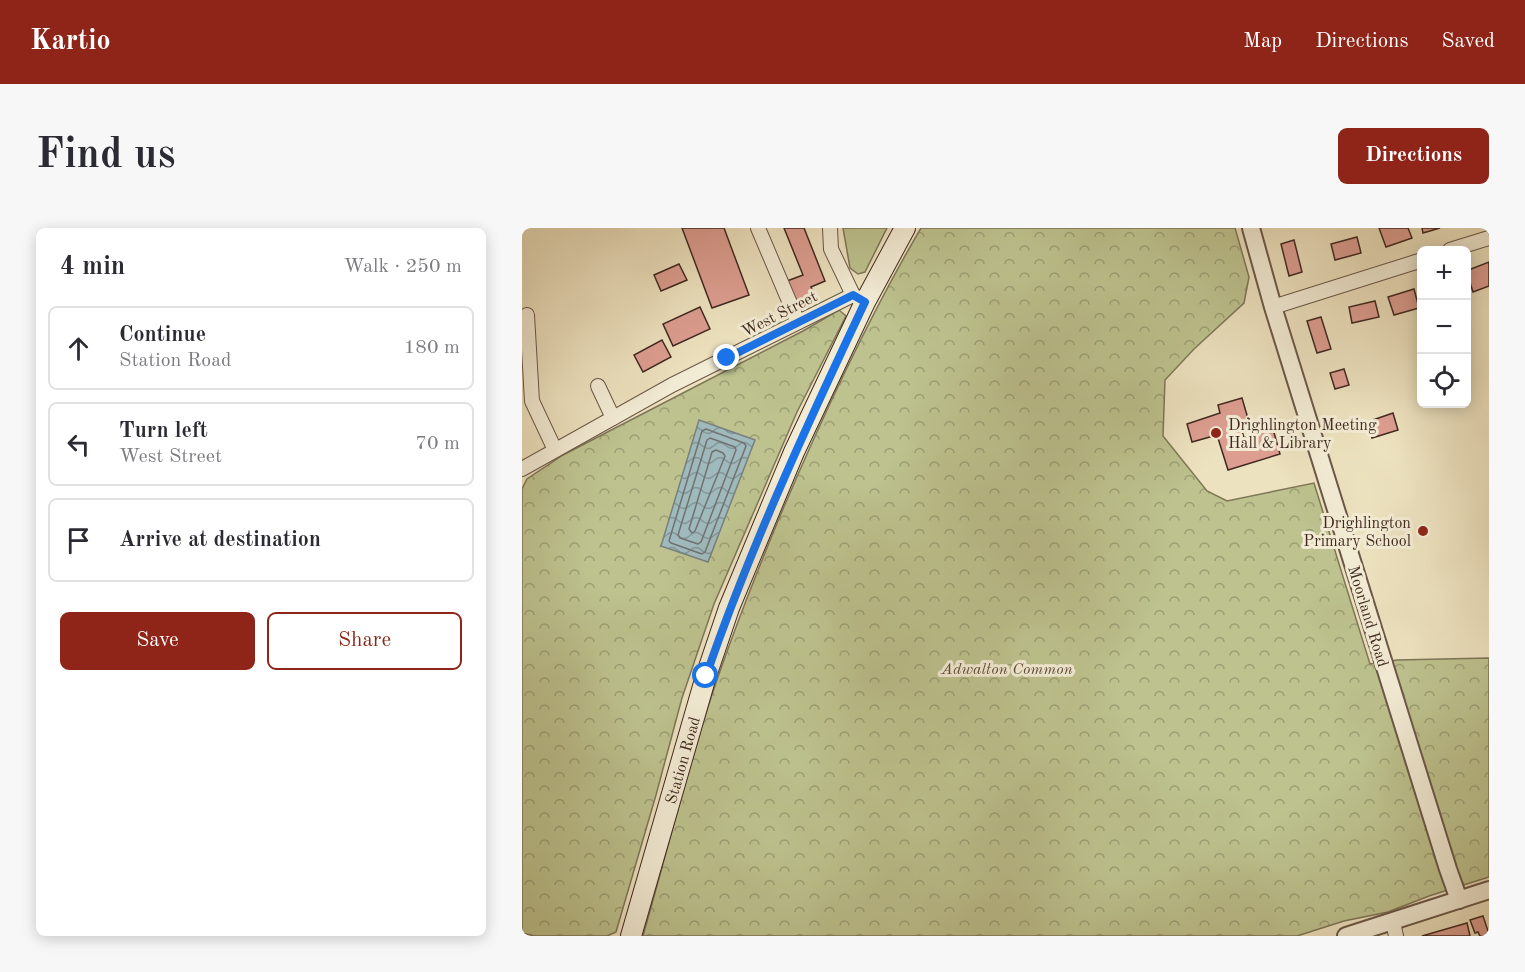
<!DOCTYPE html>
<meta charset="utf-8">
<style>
:root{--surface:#fff;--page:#f7f7f7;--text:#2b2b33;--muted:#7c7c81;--line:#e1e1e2;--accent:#8f2418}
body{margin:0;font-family:"Old Standard TT",serif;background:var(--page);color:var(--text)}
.controls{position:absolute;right:18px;top:18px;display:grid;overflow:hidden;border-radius:9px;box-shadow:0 3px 15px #0003}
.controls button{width:54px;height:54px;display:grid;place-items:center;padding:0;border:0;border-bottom:2px solid var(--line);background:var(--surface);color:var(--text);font:30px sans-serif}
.stop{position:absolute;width:18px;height:18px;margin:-14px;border:4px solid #1a73e8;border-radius:50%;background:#fff}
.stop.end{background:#1a73e8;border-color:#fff;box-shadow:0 2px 6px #0008}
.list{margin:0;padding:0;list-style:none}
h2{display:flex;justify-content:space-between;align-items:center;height:78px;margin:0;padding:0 24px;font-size:26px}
h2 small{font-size:20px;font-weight:400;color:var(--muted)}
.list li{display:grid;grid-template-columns:39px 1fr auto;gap:18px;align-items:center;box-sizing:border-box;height:84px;margin:0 12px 12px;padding:0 12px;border:2px solid var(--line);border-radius:9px}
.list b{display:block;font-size:22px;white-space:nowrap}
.list p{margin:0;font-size:20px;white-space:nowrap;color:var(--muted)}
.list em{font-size:20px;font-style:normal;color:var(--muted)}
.actions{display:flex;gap:12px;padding:18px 24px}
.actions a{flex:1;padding:14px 0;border:2px solid var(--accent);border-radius:9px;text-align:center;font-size:21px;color:var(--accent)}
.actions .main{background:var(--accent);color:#fff}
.icon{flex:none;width:33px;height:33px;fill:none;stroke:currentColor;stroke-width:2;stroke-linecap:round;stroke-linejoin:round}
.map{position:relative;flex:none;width:967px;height:708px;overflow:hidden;border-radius:9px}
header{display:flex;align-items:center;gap:36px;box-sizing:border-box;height:84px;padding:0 30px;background:var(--accent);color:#fff}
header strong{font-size:28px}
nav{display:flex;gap:33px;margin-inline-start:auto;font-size:21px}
.intro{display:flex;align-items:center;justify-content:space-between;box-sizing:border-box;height:144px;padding:0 36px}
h1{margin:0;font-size:42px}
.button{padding:15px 27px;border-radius:9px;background:var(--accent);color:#fff;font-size:21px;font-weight:700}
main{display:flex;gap:36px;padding:0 36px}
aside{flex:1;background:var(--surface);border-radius:9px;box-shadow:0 3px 15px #0003}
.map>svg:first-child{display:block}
.grass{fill:#bdc28e;stroke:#7e7658;stroke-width:1.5}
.forest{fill:url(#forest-crowns);stroke:#7e7658;stroke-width:1.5}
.water{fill:url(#water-waves);stroke:#79807f;stroke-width:1.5}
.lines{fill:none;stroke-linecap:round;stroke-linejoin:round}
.shore{stroke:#70726f;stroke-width:1.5}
.building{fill:#dd9e91;stroke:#402921;stroke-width:1.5}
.minor-casing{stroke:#6b5748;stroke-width:16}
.tertiary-casing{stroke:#6b5748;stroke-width:20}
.secondary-casing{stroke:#402921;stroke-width:22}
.minor{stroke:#f3ecd5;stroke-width:14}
.tertiary{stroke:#f3ecd5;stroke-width:16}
.secondary{stroke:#f3ecd5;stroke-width:20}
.route{stroke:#1a73e8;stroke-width:8}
.poi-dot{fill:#8f2418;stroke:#f3ecd5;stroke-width:2}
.labels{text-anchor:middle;stroke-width:6;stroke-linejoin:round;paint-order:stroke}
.street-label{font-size:16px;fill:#402921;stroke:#f3ecd5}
.poi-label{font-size:16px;fill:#402921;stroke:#f3ecd5;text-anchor:start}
.park-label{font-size:16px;font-style:italic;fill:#5f4f3c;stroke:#f3ecd5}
</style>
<header>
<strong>Kartio</strong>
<nav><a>Map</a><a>Directions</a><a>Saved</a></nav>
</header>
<div class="intro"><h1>Find us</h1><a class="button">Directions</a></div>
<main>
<aside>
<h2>4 min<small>Walk · 250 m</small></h2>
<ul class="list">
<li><svg class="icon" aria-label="ahead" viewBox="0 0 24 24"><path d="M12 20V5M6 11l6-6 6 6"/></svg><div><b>Continue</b><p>Station Road</p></div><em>180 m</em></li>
<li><svg class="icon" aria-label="left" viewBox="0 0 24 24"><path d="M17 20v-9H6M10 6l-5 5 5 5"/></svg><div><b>Turn left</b><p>West Street</p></div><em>70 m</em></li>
<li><svg class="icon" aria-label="arrive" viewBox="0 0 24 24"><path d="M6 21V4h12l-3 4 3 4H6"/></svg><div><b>Arrive at destination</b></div></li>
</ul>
<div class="actions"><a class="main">Save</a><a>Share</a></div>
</aside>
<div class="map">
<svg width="967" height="708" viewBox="0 0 967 708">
<defs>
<pattern id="forest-crowns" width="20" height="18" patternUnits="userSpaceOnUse" patternTransform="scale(1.5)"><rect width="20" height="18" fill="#bdc28e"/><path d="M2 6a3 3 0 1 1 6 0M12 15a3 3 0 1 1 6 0" fill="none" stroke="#9b9e74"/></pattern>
<pattern id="water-waves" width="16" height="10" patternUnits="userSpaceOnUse" patternTransform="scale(1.5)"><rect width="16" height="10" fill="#9fbabd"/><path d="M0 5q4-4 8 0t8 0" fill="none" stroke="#839799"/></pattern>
</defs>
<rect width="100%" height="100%" fill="#ede2bf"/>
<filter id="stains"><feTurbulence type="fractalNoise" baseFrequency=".00333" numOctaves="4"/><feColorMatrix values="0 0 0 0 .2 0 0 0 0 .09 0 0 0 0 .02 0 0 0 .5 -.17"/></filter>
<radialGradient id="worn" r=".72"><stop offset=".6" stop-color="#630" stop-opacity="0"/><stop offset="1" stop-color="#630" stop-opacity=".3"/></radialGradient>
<!-- grass -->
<polygon class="grass" points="321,0 365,0 343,44 336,46 328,40"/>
<!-- forest -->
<g class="forest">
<path d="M 399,0 L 713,0 L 727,49 L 722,75 L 672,121 L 643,152 L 641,208 L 685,263 L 705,273 L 792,255 L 848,436 L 875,432 L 967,430 L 967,649 L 907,668 L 866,684 L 822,693 L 775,708 L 121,708 C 142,634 161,559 184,485 C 206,416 233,348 261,281 C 302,185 346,90 399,0 Z"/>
<polygon points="317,82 324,88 275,184 192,376 160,470 134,567 94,704 85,708 12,708 0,705 0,261 5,251 41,227 281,103"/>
</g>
<!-- water -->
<polygon class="water" points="177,192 233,212 186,334 139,318"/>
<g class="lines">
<!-- shore -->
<g class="shore">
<polygon points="184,201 222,215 224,218 183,324 180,326 149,315 147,313 180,203"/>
<polygon points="188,210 213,219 214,222 179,314 176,316 158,310 156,307 185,212"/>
<polygon points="194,222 201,225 203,228 173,303 170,305 167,301 190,224"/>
</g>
</g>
<!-- building -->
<g class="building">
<polygon points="160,0 202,0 227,67 190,80"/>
<polygon points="262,0 282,0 303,53 289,59 292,66 273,74 265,53 281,47"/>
<polygon points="857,0 886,0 890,10 864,19"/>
<polygon points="900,0 918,0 901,5"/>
<polygon points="835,9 839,25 813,32 809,16"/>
<polygon points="772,12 780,44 767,48 759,16"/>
<polygon points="967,34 967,58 951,64 944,43"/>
<polygon points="157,36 165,52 139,63 132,47"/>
<polygon points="892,61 897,80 872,87 866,69"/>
<polygon points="853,73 857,89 830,95 827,79"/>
<polygon points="178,79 188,101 151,118 141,96"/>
<polygon points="799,89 809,121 795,125 785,93"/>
<polygon points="140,112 149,129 121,144 112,127"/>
<polygon points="822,141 827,157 813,161 808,145"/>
<polygon points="720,170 729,201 720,203 722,210 751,201 758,226 706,242 695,207 670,214 665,196 698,185 696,177"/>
<polygon points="871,185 876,202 850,210 845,194"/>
<polygon points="961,688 967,706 967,708 958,708 956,704 953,705 948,692"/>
<polygon points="945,695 948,708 900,708"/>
</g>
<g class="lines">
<!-- minor casing -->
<g class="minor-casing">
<g id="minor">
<polyline points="236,0 276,94"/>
<polyline points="308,0 309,21 331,67"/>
<polyline points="928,22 967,10"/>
<polyline points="751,79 900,32"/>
<polyline points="5,87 10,173 33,222"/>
<polyline points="76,158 91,190"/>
<polyline points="0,241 150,157 331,67 343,74"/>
<polyline points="871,694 874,708"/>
</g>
</g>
<!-- tertiary casing -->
<g class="tertiary-casing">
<g id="tertiary">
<polyline points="729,0 751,79 868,455 926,641 937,672"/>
<polyline points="824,708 967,662"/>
</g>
</g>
<!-- secondary casing -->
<g class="secondary-casing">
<polyline id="secondary" points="109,708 184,448 207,380 272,224 343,74 383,0"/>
</g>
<!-- minor -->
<use href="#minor" class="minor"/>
<!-- tertiary -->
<use href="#tertiary" class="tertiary"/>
<!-- secondary -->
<use href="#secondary" class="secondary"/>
</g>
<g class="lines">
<!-- route -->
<path class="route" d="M 184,448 C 228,320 285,197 343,74 L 331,67 L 205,130"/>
</g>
<!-- markers -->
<g class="poi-dot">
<circle cx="694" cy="205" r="6"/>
<circle cx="901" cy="303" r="6"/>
</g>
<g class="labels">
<!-- street labels -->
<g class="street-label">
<text transform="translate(257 85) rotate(-27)" y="6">West Street</text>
<text transform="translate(847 388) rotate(73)" y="6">Moorland Road</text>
<text transform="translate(160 532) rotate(-74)" y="6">Station Road</text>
</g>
<!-- poi labels -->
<g class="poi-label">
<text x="706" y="202">Drighlington Meeting<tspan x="706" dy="18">Hall &amp; Library</tspan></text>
<text x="889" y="300" text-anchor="end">Drighlington<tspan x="889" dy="18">Primary School</tspan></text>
</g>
<!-- park labels -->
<g class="park-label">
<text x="485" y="446">Adwalton Common</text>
</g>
</g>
<rect width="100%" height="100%" filter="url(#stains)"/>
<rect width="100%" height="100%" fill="url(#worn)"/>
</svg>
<div class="controls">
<button>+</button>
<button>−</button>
<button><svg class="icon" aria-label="locate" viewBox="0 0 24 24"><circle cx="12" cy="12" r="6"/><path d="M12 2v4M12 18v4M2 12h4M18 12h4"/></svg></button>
</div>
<div class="stop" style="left:184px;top:448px"></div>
<div class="stop end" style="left:205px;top:130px"></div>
</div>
</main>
